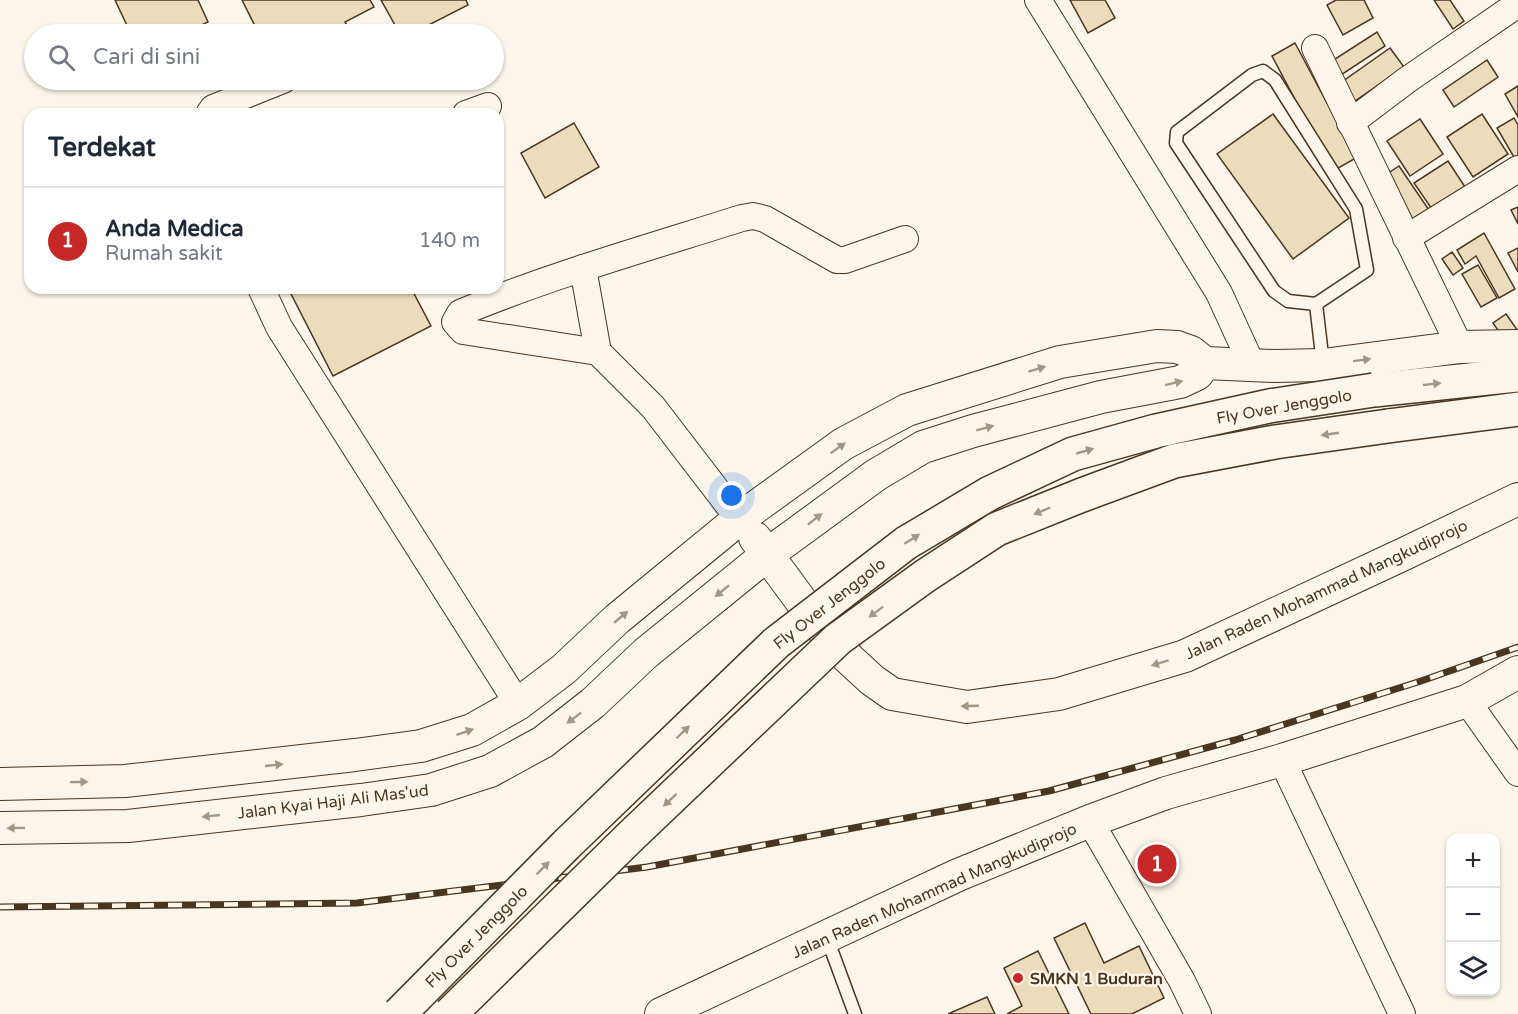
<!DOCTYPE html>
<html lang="id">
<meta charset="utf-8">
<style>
:root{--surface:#fff;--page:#f2f2f3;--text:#1f2937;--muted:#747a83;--line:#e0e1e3;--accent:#c62828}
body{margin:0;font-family:"Varela Round",sans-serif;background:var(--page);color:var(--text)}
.controls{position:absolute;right:18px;bottom:18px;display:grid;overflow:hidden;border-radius:12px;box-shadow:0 2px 4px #0004}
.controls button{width:54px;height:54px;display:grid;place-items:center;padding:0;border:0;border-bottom:2px solid var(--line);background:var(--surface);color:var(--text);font:30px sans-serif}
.you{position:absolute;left:732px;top:496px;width:21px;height:21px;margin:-15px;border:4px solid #fff;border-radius:50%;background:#1a73e8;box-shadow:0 0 0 9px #1a73e833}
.badge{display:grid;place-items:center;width:39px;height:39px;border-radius:50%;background:var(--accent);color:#fff;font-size:20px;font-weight:700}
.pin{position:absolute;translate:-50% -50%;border:3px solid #fff;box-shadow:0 2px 6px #0006}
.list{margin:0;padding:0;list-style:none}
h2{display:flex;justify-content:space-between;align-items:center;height:78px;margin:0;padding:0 24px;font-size:26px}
h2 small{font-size:20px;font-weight:400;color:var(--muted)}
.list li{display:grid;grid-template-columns:39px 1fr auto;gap:18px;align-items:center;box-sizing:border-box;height:108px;padding:0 24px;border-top:2px solid var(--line)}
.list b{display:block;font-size:22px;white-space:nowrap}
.list p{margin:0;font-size:20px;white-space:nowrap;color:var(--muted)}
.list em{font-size:20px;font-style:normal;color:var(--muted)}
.icon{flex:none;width:33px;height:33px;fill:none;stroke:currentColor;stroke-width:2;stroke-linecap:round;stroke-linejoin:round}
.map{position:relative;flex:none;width:1518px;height:1014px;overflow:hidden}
.search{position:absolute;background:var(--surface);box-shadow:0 2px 4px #0004;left:24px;top:24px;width:480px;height:66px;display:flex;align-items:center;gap:15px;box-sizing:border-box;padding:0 21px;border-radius:33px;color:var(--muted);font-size:22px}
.panel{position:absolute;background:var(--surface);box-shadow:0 2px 4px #0004;left:24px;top:108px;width:480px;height:186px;border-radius:18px}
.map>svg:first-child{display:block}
.building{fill:#ecdcbc;stroke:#4a3520;stroke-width:1.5}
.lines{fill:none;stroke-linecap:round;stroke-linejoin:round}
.service-casing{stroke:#4a3520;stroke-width:15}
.minor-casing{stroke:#4a3520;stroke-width:28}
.tertiary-casing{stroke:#4a3520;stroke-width:34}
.trunk-casing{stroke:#4a3520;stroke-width:36}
.service{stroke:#fbf6e9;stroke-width:12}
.minor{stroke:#fbf6e9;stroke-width:26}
.tertiary{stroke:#fbf6e9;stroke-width:32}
.trunk{stroke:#fbf6e9;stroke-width:33}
.rail-casing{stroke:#4a3520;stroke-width:7}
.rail{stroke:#fbf6e9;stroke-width:4.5;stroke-dasharray:14;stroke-linecap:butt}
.trunk-bridge-casing{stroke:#4a3520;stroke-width:36;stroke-linecap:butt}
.trunk-bridge{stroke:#fbf6e9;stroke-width:33}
.oneway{fill:#a29684}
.poi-dot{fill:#c62828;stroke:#fbf6e9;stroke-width:2}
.labels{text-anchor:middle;stroke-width:4.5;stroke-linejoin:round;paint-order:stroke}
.street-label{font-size:16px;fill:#4a3520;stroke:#fbf6e9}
.poi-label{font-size:16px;font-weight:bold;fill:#4a3520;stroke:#fbf6e9;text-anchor:start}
</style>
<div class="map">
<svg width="1518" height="1014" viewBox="0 0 1518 1014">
<rect width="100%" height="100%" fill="#fbf6e9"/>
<!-- building -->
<g class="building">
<polygon points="115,0 198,0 208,22 182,34 131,34"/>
<polygon points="242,0 370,0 374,7 345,22 352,34 259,34"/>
<polygon points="381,0 466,0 468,5 411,34 400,34"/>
<polygon points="1070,0 1105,0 1115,18 1088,33"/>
<polygon points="1336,0 1364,0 1373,18 1343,35 1327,5"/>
<polygon points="1434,0 1450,0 1464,21 1453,29"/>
<polygon points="1377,32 1385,46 1341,75 1332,61"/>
<polygon points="1295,43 1356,158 1333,171 1272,56"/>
<polygon points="1390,48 1404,67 1352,103 1339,84"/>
<polygon points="1487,60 1498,77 1454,107 1443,90"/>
<polygon points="1518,86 1518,117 1505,94"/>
<polygon points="1273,114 1349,218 1293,259 1217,154"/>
<polygon points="1482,114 1508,154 1473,177 1447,137"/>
<polygon points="1514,118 1518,125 1518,164 1497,128"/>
<polygon points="1420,119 1443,154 1410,176 1387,141"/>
<polygon points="574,123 599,167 545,198 521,153"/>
<polygon points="1448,161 1469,193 1436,215 1414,183"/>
<polygon points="1399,166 1431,213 1413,225 1381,178"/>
<polygon points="1518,207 1518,224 1511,210"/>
<polygon points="1484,233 1515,289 1499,298 1476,256 1465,264 1457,250"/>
<polygon points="1518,248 1518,272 1508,253"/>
<polygon points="1452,252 1463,268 1453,275 1442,259"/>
<polygon points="1478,265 1497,298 1481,307 1462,274"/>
<polygon points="288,288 411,288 431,326 333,376"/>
<polygon points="1506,314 1518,331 1506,342 1493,323"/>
<polygon points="1085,923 1104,963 1139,946 1164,998 1132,1014 1091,1014 1054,938"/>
<polygon points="1038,951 1069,1014 1007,1014 1022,1006 1004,968"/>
<polygon points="987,997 995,1014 948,1014"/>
</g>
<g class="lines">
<!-- service casing -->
<g class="service-casing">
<g id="service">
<polyline points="1316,304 1367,270 1356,209 1275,80 1263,71 1252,75 1177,132 1176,143 1274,291 1288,301 1316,304 1323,364"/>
<polyline points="827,938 855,1014"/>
</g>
</g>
<!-- minor casing -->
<g class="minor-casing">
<g id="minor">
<polyline points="1038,0 1219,293 1252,365"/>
<polyline points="1315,48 1460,347"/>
<polyline points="209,114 213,108 283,80"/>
<polyline points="466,114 488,106"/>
<polyline points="1350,123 1407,80 1518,4"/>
<polyline points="1406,238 1518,169"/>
<polyline points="583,268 598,352"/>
<polyline points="261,288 279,327 518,704"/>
<path d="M 739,519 L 653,407 L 598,352 L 463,331 L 455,322 L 460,313 C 552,275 647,248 742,218 L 753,216 L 765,219 L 837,260 L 845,260 L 905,239"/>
<polyline points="1467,701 1518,773"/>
<polyline points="1282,760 1402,1014"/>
<polyline points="1090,821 1182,981 1198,1014"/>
</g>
</g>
<!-- tertiary casing -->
<g class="tertiary-casing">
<g id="tertiary">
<polyline points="755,538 818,624 846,656 872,680 892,694 967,707 1059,694 1185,656 1406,553 1518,499"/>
<polyline points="0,784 125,781 355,755 421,746 472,730 518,704 564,669 617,619 739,519 843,444 907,410 1060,362 1157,346 1177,347 1191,352 1205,363"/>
<polyline points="0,828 128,826 361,800 431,790 490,771 543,742 593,703 646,653 768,554 876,475 923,447 973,431 1101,397 1180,382 1197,374 1205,363 1274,366 1323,365 1460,347 1518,346"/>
<polyline points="661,1014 958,875 1090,821 1166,793 1282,760 1467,701 1518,672"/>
</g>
</g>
<!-- trunk casing -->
<g class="trunk-casing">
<g id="trunk">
<polyline points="1374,390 1518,375"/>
<polyline points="1388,426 1518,409"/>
</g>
</g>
<!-- service -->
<use href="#service" class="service"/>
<!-- minor -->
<use href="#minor" class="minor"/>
<!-- tertiary -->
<use href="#tertiary" class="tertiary"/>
<!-- trunk -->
<use href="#trunk" class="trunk"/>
<!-- rail casing -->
<g class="rail-casing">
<polyline id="rail" points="0,907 357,903 647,867 1049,791 1235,740 1421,681 1518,647"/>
</g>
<!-- rail -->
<use href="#rail" class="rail"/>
<!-- trunk-bridge casing -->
<g class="trunk-bridge-casing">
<g id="trunk-bridge">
<polyline points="399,1014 566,845 776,643 906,543 990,493 1073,454 1156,431 1269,406 1374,390"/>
<polyline points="450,1014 630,837 838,639 925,576 997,529 1082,495 1174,461 1275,442 1388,426"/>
</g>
</g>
<!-- trunk-bridge -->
<use href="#trunk-bridge" class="trunk-bridge"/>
</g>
<!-- one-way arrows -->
<defs><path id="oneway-solid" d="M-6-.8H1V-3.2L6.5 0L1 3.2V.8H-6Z" transform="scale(1.5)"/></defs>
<g class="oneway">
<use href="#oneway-solid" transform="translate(1362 360) rotate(-7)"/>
<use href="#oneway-solid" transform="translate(1037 369) rotate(-17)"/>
<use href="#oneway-solid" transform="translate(1174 383) rotate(-14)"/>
<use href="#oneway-solid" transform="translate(1432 384) rotate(-6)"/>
<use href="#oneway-solid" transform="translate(985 428) rotate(-15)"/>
<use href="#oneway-solid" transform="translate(1330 434) rotate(172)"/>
<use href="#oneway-solid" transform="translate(838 448) rotate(-35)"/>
<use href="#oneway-solid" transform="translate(1085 451) rotate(-16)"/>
<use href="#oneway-solid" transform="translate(1042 511) rotate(157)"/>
<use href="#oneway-solid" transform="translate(815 519) rotate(-38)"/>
<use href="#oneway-solid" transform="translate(912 539) rotate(-32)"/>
<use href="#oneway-solid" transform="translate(722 591) rotate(141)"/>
<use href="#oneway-solid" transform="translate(876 612) rotate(143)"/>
<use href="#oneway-solid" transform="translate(621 617) rotate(-40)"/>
<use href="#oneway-solid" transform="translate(1160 663) rotate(163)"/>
<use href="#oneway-solid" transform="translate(970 706) rotate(178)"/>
<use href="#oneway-solid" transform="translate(574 718) rotate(143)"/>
<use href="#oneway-solid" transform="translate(465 732) rotate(-19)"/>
<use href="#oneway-solid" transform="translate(683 732) rotate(-44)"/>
<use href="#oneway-solid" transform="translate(274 765) rotate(-6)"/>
<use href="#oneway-solid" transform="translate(79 782) rotate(-1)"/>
<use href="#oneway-solid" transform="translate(670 800) rotate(137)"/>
<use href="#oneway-solid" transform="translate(211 816) rotate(174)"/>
<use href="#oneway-solid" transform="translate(16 828) rotate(179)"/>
<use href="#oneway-solid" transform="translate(543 868) rotate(-45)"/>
</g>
<!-- markers -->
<circle class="poi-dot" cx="1018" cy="978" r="6"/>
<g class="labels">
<!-- street labels -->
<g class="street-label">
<text transform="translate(1284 406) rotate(-10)" y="6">Fly Over Jenggolo</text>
<text transform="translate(1326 589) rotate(-25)" y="6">Jalan Raden Mohammad Mangkudiprojo</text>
<text transform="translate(829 603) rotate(-38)" y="6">Fly Over Jenggolo</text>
<text transform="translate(333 801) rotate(-7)" y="6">Jalan Kyai Haji Ali Mas'ud</text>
<text transform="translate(934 890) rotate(-24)" y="6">Jalan Raden Mohammad Mangkudiprojo</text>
<text transform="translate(476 936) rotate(-45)" y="6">Fly Over Jenggolo</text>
</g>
<!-- poi labels -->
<g class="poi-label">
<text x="1030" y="984">SMKN 1 Buduran</text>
</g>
</g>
</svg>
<div class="controls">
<button>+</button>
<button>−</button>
<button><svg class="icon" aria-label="layers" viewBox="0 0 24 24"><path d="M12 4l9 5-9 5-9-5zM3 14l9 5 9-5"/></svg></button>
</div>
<div class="you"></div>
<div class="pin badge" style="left:1157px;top:864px">1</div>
<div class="search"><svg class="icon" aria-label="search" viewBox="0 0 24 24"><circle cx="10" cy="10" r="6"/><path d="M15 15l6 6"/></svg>Cari di sini</div>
<section class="panel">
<h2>Terdekat<small></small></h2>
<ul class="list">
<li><span class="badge">1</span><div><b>Anda Medica</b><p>Rumah sakit</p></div><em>140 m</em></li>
</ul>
</section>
</div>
